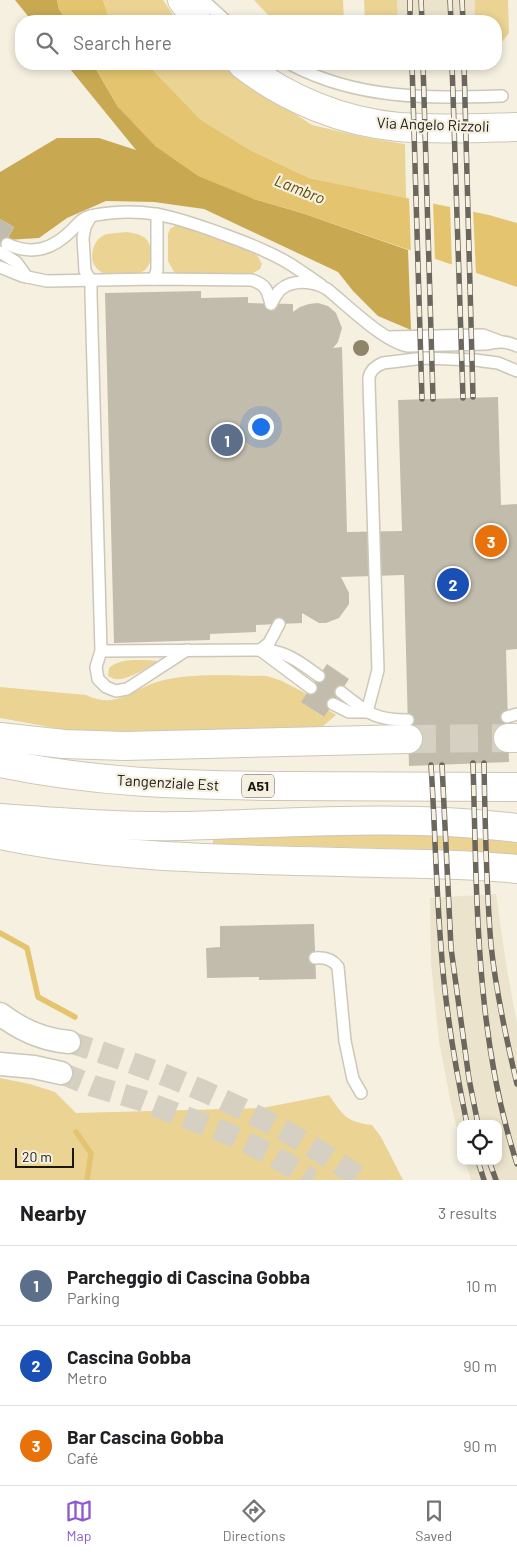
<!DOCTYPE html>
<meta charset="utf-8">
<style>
:root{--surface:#fff;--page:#f6f6f6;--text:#202124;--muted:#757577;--line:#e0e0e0;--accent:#8c5ad3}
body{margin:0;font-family:Barlow,sans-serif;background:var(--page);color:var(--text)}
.controls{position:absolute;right:15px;bottom:15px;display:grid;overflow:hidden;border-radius:10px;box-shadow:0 2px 8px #0003}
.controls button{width:45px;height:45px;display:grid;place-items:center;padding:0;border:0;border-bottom:1px solid var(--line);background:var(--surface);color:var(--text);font:25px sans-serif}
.scale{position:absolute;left:15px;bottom:12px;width:59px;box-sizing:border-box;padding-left:5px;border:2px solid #1a1813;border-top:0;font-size:14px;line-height:18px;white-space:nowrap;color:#1a1813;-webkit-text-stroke:4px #f6f0e0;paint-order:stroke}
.you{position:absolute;left:260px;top:426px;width:18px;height:18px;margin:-12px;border:4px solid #fff;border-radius:50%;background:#1a73e8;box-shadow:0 0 0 8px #1a73e833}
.badge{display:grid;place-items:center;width:32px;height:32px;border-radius:50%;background:var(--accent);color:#fff;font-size:16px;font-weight:700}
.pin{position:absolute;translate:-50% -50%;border:2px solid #fff;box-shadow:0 1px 5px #0006}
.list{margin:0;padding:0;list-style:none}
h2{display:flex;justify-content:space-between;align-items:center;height:65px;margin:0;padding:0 20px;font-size:21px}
h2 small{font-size:16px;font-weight:400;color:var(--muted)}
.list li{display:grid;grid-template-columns:32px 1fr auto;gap:15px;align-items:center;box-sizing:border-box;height:80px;padding:0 20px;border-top:1px solid var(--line)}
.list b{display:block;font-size:19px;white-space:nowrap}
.list p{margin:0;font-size:16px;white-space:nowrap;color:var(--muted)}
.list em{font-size:16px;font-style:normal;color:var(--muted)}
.icon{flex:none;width:28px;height:28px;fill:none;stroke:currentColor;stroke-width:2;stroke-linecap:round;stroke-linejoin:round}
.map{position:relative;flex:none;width:517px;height:1180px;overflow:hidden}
.search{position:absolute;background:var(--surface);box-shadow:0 2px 8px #0003;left:15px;right:15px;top:15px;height:55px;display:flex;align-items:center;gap:12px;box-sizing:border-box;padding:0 18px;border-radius:20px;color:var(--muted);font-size:19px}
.sheet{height:305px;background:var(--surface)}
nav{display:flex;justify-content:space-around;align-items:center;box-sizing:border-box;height:70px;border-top:1px solid var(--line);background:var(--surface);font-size:14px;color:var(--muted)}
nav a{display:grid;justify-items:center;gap:2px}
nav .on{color:var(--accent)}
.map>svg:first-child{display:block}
.built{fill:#ece3cc}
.green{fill:#ebd394}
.forest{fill:#c8a952}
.water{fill:#e4c46e}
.pier{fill:#f6f0e0}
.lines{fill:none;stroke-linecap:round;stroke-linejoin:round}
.stream{stroke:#e4c46e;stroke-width:5.5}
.building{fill:#c2bcad}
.street-tunnel{stroke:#d5d0c1;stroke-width:22;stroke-dasharray:22 11;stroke-linecap:butt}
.highway-tunnel{stroke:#d5d0c1;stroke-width:28;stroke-dasharray:28 14;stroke-linecap:butt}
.lane-casing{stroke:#ccc7b7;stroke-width:14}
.street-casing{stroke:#ccc7b7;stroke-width:25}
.secondary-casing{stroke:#ccc7b7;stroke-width:30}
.highway-casing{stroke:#ccc7b7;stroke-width:30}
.lane{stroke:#fff;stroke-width:11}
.street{stroke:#fff;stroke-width:22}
.secondary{stroke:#fff;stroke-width:28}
.highway{stroke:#fff;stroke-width:28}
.rail-casing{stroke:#6b675e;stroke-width:5.5}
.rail{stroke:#f6f0e0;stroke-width:4;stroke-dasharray:11;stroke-linecap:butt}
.tree{fill:#8f8569}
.labels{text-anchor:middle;stroke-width:4.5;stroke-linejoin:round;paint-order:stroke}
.shield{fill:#f6f0e0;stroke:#5c5950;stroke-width:1}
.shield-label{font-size:14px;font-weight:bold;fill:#1a1813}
.street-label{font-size:15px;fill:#1a1813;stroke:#f6f0e0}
.water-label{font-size:16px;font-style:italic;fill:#5f4a00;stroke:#f6f0e0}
</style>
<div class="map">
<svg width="517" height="1180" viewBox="0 0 517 1180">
<rect width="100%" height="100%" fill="#f6f0e0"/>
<!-- built -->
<g class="built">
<polygon points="397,0 475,0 475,21 398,21"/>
<polygon points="496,894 506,964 517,1024 517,1180 471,1180 465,1161 498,1161 498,1124 461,1124 461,1145 451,1104 439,1041 431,963 430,898"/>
</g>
<!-- green -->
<g class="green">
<polygon points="103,0 163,0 177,21 113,21 108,15"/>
<polygon points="254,0 343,0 344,21 276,21 272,19"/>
<polygon points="364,0 397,0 398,21 365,21"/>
<polygon points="475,0 508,0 509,33 496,49 496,21 475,21"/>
<polygon points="147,64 220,64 227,70 312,125 368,138 405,144 406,198 309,178 250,150 201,120"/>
<polygon points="183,224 188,225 257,255 262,264 260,269 253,273 181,275 174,272 168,261 168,234 170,229 176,225"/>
<path d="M 127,232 C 133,233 140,234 145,238 C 153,245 153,263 145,270 C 140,275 114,277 107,275 C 101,273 95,268 93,262 C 90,252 95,237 107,234 C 113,233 120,233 127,232 Z"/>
<path d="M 147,660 L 158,661 C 149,667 126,681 116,679 C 113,679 111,677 108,676 L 109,668 C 119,659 133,660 147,660 Z"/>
<path d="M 267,676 L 282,681 L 307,694 L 302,702 L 323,717 L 328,710 L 336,715 L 322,727 L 94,735 L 0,718 L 0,687 L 86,695 C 113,708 127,694 151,684 C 182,672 232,676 267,676 Z"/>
<polygon points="381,830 517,839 517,855 457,850 213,844 213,836"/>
<path d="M 0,1078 L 30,1084 L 55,1092 L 76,1113 L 262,1108 L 329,1095 C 343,1115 346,1122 372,1125 L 381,1137 L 403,1180 L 0,1180 Z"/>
</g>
<!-- forest -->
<g class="forest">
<polygon points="15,0 57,0 59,9 67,21 32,21"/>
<polygon points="66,64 93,64 118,107 254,199 302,213 408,250 411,330 378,316 353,291 338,272 204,209 154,202 106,201 67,218 39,238 7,240 14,227 0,219 0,172 57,138 99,138 136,150"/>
</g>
<!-- water -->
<g class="water">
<polygon points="57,0 103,0 108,15 113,21 67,21 59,9"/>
<polygon points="93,64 147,64 201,120 250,150 309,178 489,215 517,223 517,287 302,213 254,199 198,176 155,146 118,107"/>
</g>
<!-- pier -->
<g class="pier">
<polygon points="409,196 433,201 435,262 411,254"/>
<polygon points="450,205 473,209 476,275 452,267"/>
</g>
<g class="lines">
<!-- stream -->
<g class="stream">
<polyline points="0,933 27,948 38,997 75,1017"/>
<polyline points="76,1132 91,1153 87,1180"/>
</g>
</g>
<!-- building -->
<g class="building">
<polygon points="0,219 14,227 0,252"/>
<polygon points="201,291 201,298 248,297 248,303 293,304 293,312 300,307 309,304 318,303 328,306 336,313 342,328 338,342 333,348 342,347 347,532 402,531 398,400 498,397 501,505 517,504 517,649 506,650 509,762 409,766 404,575 341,577 349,593 349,604 339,618 326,623 319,623 302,613 302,623 256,625 256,632 210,634 210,640 114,643 105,293"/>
<polygon points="327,664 349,679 324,717 301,702"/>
<polygon points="314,924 316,979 259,980 259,977 207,978 206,948 220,947 220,926"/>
</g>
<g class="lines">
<!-- street-tunnel -->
<g class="street-tunnel">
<path d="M 69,1042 C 173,1074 273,1116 362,1180"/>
<polyline points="61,1073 93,1086 141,1100 229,1134 274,1156 312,1180"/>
</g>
<!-- highway-tunnel -->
<polyline class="highway-tunnel" points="408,739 508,738"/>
<!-- lane casing -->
<g class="lane-casing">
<g id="lane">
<polyline points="203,0 226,21"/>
<path d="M 290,64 C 358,100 428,98 502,96"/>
<polyline points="91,216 85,227 83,238 85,271 91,281 91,294 101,651 96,667 98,679 106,687 116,691 127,689 187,650"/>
<path d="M 7,244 C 33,256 53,249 72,230 C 78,224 82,218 90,216 C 140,206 170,215 217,232 C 241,241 267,250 290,264 C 301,271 311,278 321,285"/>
<polyline points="0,252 16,262 27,277"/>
<path d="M 0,267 L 22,276 L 47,281 L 154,279 L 252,280 C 266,285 267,289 271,304"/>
<polyline points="154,279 157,270 157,214"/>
<path d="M 271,304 C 274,299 276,294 280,290 C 293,279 313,281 327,289 C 347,305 384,342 408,346 L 487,344 C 499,341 506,341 517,346"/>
<polyline points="388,337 483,335 499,341"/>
<polyline points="260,650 311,688"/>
<polyline points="260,650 269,643 279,624"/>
<path d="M 101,651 L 266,650 C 288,652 302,664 319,676"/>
<path d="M 341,692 C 367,712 373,720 408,720"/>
<polyline points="333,704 349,712 367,712"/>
<path d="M 367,712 L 378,670 L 369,382 C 368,372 374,367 383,363 L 424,358 L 475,360 L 498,363 L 517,371"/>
<polyline points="507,717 517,714"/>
<path d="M 315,958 C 325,957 332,959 338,967 L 345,1041 L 353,1079 L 361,1093"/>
</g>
</g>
<!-- street casing -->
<g class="street-casing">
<g id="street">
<path d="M 0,1014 C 21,1030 42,1040 69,1042"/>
<polyline points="0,1064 34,1067 61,1073"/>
</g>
</g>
<!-- secondary casing -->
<g class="secondary-casing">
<g id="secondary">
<polyline points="182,0 198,21"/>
<path d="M 242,64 C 286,99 343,122 399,127 C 438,130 478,128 517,127"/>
</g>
</g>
<!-- highway casing -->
<g class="highway-casing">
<g id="highway">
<polyline points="0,737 64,744 125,746 408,739"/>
<polyline points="508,738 517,738"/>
<path d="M 0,763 C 95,783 183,785 279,786 C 358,787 438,786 517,787"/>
<path d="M 0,818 C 60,822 121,827 181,826 C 293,823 406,814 517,828"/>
<path d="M 0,835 C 124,861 251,859 377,863 C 424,864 471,864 517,869"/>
</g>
</g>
<!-- lane -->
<use href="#lane" class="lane"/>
<!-- street -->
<use href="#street" class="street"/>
<!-- secondary -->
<use href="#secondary" class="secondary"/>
<!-- highway -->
<use href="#highway" class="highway"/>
<!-- rail casing -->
<g class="rail-casing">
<g id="rail">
<polyline points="410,0 410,21"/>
<polyline points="421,0 422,21"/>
<polyline points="450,0 451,21"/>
<polyline points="462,0 463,21"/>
<polyline points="412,64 422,399"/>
<polyline points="423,64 433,399"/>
<polyline points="452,64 463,398"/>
<polyline points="464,64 473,397"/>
<path d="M 473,763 C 477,898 475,1035 517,1164"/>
<path d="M 484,763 C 485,824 486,885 491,945 C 496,992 506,1038 517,1084"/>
<path d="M 431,765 C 435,826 436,887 441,947 C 445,1007 455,1066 467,1124"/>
<polyline points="442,765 451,948 469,1079 478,1124"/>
<polyline points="478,1161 484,1180"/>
<polyline points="489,1161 496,1180"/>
</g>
</g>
<!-- rail -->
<use href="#rail" class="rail"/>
</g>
<!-- trees -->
<circle class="tree" cx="361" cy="348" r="8"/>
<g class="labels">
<!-- shield labels -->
<rect class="shield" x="242" y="774.5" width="32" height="23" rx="4"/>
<g class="shield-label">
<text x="258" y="791">A51</text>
</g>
<!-- street labels -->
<g class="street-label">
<text transform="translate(433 125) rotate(2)" y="5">Via Angelo Rizzoli</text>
<text transform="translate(168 783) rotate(3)" y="5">Tangenziale Est</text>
</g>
<!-- water labels -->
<g class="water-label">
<text transform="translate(300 189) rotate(22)" y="6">Lambro</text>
</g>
</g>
</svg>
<div class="controls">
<button><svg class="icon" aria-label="locate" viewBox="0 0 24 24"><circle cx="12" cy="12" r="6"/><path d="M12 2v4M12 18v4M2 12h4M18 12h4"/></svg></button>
</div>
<div class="scale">20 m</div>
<div class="you"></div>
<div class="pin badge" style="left:227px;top:440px;background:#5c6f8a">1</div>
<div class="pin badge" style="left:453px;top:584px;background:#1a4fb4">2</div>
<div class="pin badge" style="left:491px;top:541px;background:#e8710a">3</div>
<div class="search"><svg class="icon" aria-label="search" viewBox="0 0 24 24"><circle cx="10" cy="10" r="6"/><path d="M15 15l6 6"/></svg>Search here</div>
</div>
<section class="sheet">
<h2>Nearby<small>3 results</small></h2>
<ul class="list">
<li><span class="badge" style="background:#5c6f8a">1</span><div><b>Parcheggio di Cascina Gobba</b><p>Parking</p></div><em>10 m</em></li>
<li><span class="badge" style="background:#1a4fb4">2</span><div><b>Cascina Gobba</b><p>Metro</p></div><em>90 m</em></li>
<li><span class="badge" style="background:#e8710a">3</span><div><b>Bar Cascina Gobba</b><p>Café</p></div><em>90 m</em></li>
</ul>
</section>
<nav>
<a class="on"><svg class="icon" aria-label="map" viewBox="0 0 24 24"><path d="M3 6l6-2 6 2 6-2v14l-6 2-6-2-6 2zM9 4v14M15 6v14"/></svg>Map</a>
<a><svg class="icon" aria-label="directions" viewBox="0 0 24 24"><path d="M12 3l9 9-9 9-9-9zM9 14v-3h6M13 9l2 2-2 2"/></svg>Directions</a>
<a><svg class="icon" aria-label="saved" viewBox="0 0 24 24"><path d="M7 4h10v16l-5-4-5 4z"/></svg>Saved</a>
</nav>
